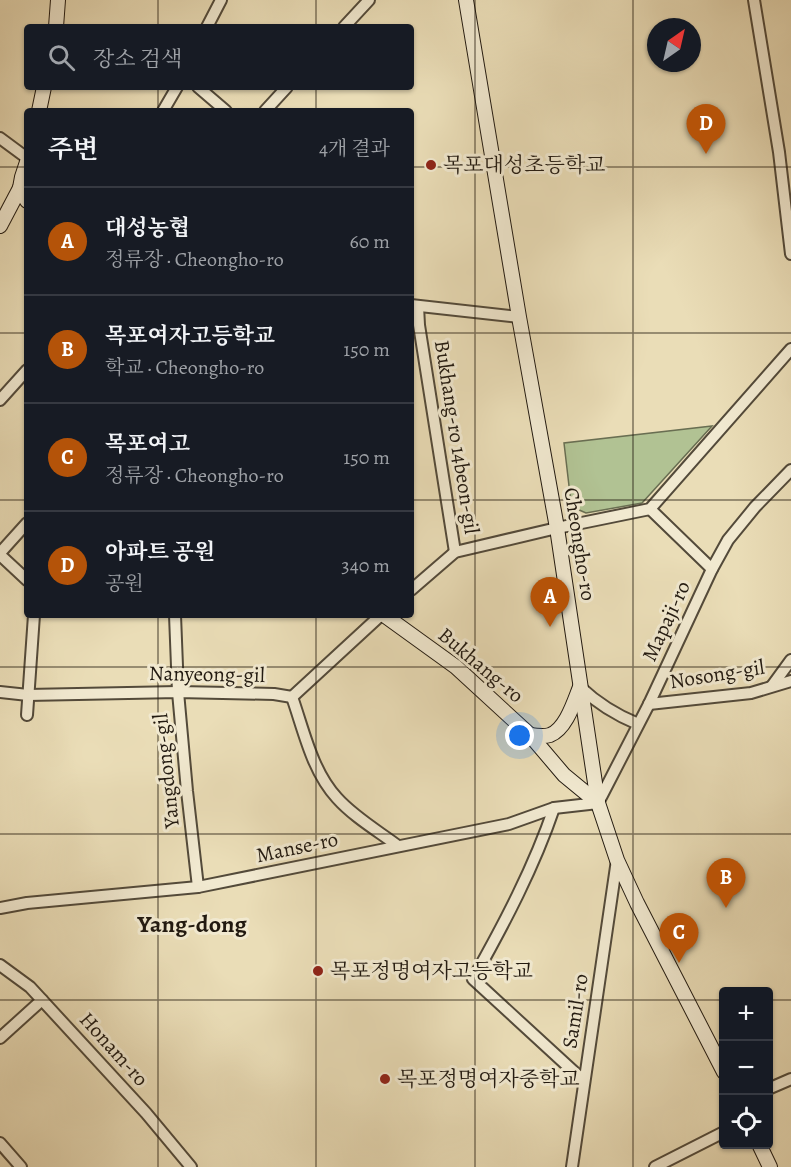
<!DOCTYPE html>
<html lang="ko">
<meta charset="utf-8">
<style>
:root{--surface:#171b24;--page:#20242c;--text:#f1f3f6;--muted:#9ea1a6;--line:#363941;--accent:#b45309}
body{margin:0;font-family:Alegreya,"Noto Serif KR",serif;background:var(--page);color:var(--text)}
.controls{position:absolute;right:18px;bottom:18px;display:grid;overflow:hidden;border-radius:6px;box-shadow:0 2px 4px #0004}
.controls button{width:54px;height:54px;display:grid;place-items:center;padding:0;border:0;border-bottom:2px solid var(--line);background:var(--surface);color:var(--text);font:30px sans-serif}
.compass{position:absolute;left:647px;top:18px;width:54px;height:54px;border-radius:50%;background:var(--surface);box-shadow:0 2px 4px #0004;rotate:34deg}
.you{position:absolute;left:520px;top:736px;width:21px;height:21px;margin:-15px;border:4px solid #fff;border-radius:50%;background:#1a73e8;box-shadow:0 0 0 9px #1a73e833}
.badge{display:grid;place-items:center;width:39px;height:39px;border-radius:50%;background:var(--accent);color:#fff;font-size:20px;font-weight:700}
.pin{position:absolute;translate:-50% -50px;filter:drop-shadow(0 2px 3px #0008)}
.pin::after{content:'';position:absolute;top:32px;width:21px;height:18px;background:inherit;clip-path:polygon(0 0,100% 0,50% 100%)}
.list{margin:0;padding:0;list-style:none}
h2{display:flex;justify-content:space-between;align-items:center;height:78px;margin:0;padding:0 24px;font-size:26px}
h2 small{font-size:20px;font-weight:400;color:var(--muted)}
.list li{display:grid;grid-template-columns:39px 1fr auto;gap:18px;align-items:center;box-sizing:border-box;height:108px;padding:0 24px;border-top:2px solid var(--line)}
.list b{display:block;font-size:22px;white-space:nowrap}
.list p{margin:0;font-size:20px;white-space:nowrap;color:var(--muted)}
.list em{font-size:20px;font-style:normal;color:var(--muted)}
.icon{flex:none;width:33px;height:33px;fill:none;stroke:currentColor;stroke-width:2;stroke-linecap:round;stroke-linejoin:round}
.map{position:relative;flex:none;width:791px;height:1167px;overflow:hidden}
.search{position:absolute;background:var(--surface);box-shadow:0 2px 4px #0004;left:24px;top:24px;width:390px;height:66px;display:flex;align-items:center;gap:15px;box-sizing:border-box;padding:0 21px;border-radius:6px;color:var(--muted);font-size:22px}
.panel{position:absolute;background:var(--surface);box-shadow:0 2px 4px #0004;left:24px;top:108px;width:390px;height:510px;border-radius:6px}
.map>svg:first-child{display:block}
.green{fill:#b1c293;stroke:#696e52;stroke-width:1.5}
.lines{fill:none;stroke-linecap:round;stroke-linejoin:round}
.street-casing{stroke:#534a3a;stroke-width:14}
.secondary-casing{stroke:#211910;stroke-width:16}
.street{stroke:#f1e9d0;stroke-width:10}
.secondary{stroke:#f1e9d0;stroke-width:14}
.grid{fill:none;stroke:#211910;stroke-width:1.5;stroke-opacity:0.55}
.poi-dot{fill:#8f2418;stroke:#f1e9d0;stroke-width:2}
.labels{text-anchor:middle;stroke-width:6;stroke-linejoin:round;paint-order:stroke}
.poi-label{font-size:21px;fill:#211910;stroke:#f1e9d0;text-anchor:start}
.street-label{font-size:21px;fill:#211910;stroke:#f1e9d0}
.quarter-label{font-size:24px;font-weight:bold;fill:#211910;stroke:#f1e9d0}
</style>
<div class="map">
<svg width="791" height="1167" viewBox="0 0 791 1167">
<rect width="100%" height="100%" fill="#eaddb7"/>
<filter id="stains"><feTurbulence type="fractalNoise" baseFrequency=".00333" numOctaves="4"/><feColorMatrix values="0 0 0 0 .2 0 0 0 0 .09 0 0 0 0 .02 0 0 0 .5 -.17"/></filter>
<radialGradient id="worn" r=".72"><stop offset=".6" stop-color="#630" stop-opacity="0"/><stop offset="1" stop-color="#630" stop-opacity=".3"/></radialGradient>
<!-- green -->
<polygon class="green" points="712,426 642,503 586,513 577,509 571,503 564,443"/>
<g class="lines">
<!-- street casing -->
<g class="street-casing">
<g id="street">
<polyline points="754,0 779,152 791,254"/>
<polyline points="207,27 221,0"/>
<polyline points="344,27 369,0"/>
<polyline points="198,87 226,111"/>
<polyline points="163,111 177,87"/>
<polyline points="265,111 287,87"/>
<polyline points="0,138 27,158"/>
<polyline points="411,305 519,317"/>
<polyline points="418,306 419,325 455,552"/>
<polyline points="0,400 27,370"/>
<polyline points="650,509 712,569"/>
<polyline points="0,553 27,523"/>
<polyline points="0,555 27,580"/>
<polyline points="411,590 455,552 557,528 650,509 791,349"/>
<polyline points="175,615 178,692 187,791 198,887"/>
<polyline points="772,686 791,660"/>
<path d="M 580,687 C 598,704 616,715 638,724"/>
<polyline points="0,692 28,695 178,692 274,694 292,697"/>
<path d="M 292,697 C 304,731 312,771 337,798 C 354,817 378,831 398,846"/>
<polyline points="292,697 381,615"/>
<polyline points="649,704 751,693 791,681"/>
<polyline points="27,715 34,615"/>
<path d="M 554,808 C 534,867 504,924 473,979 L 584,1081"/>
<polyline points="0,908 27,903 198,887 509,824 554,808 598,803 649,704 712,569 728,540 755,507 791,470"/>
<polyline points="0,965 30,987 42,1000 146,1113 191,1167"/>
<polyline points="0,1038 42,1000"/>
<polyline points="768,1089 791,1079"/>
<polyline points="0,1143 21,1167"/>
<polyline points="572,1167 617,860"/>
<polyline points="655,1167 724,1132"/>
</g>
</g>
<!-- secondary casing -->
<g class="secondary-casing">
<g id="secondary">
<polyline points="466,0 519,317 557,528 598,803 617,860 637,903 724,1072"/>
<polyline points="56,27 58,0"/>
<polyline points="39,111 44,87"/>
<polyline points="27,162 22,177 20,188 27,201"/>
<polyline points="0,226 20,188"/>
<polyline points="384,615 456,667 530,735 564,775 598,803"/>
<path d="M 530,735 C 537,736 544,737 550,735 C 566,729 574,702 580,687"/>
<polyline points="759,1144 770,1167"/>
</g>
</g>
<!-- street -->
<use href="#street" class="street"/>
<!-- secondary -->
<use href="#secondary" class="secondary"/>
</g>
<!-- grid -->
<path class="grid" d="M 158,0 L 158,27M 316,0 L 316,27M 475,0 L 475,1167M 633,0 L 633,1167M 158,87 L 158,111M 316,87 L 316,111M 0,167 L 27,167M 411,167 L 791,167M 0,333 L 27,333M 411,333 L 791,333M 0,500 L 27,500M 411,500 L 791,500M 158,615 L 158,1167M 316,615 L 316,1167M 0,667 L 791,667M 0,834 L 791,834M 0,1000 L 724,1000M 768,1000 L 791,1000"/>
<!-- markers -->
<g class="poi-dot">
<circle cx="431" cy="165" r="6"/>
<circle cx="318" cy="971" r="6"/>
<circle cx="385" cy="1079" r="6"/>
</g>
<g class="labels">
<!-- poi labels -->
<g class="poi-label">
<text x="443" y="172">목포대성초등학교</text>
<text x="330" y="978">목포정명여자고등학교</text>
<text x="397" y="1086">목포정명여자중학교</text>
</g>
<!-- street labels -->
<g class="street-label">
<text transform="translate(457 437) rotate(81)" y="7">Bukhang-ro 14beon-gil</text>
<text transform="translate(580 544) rotate(81)" y="7">Cheongho-ro</text>
<text transform="translate(666 621) rotate(-65)" y="7">Mapaji-ro</text>
<text transform="translate(481 665) rotate(40)" y="7">Bukhang-ro</text>
<text transform="translate(207 674) rotate(1)" y="7">Nanyeong-gil</text>
<text transform="translate(717 674) rotate(-9)" y="7">Nosong-gil</text>
<text transform="translate(166 771) rotate(-96)" y="7">Yangdong-gil</text>
<text transform="translate(297 847) rotate(-12)" y="7">Manse-ro</text>
<text transform="translate(575 1011) rotate(-81)" y="7">Samil-ro</text>
<text transform="translate(114 1049) rotate(48)" y="7">Honam-ro</text>
</g>
<!-- quarter labels -->
<g class="quarter-label">
<text x="192" y="932">Yang-dong</text>
</g>
</g>
<rect width="100%" height="100%" filter="url(#stains)"/>
<rect width="100%" height="100%" fill="url(#worn)"/>
</svg>
<div class="controls">
<button>+</button>
<button>−</button>
<button><svg class="icon" aria-label="locate" viewBox="0 0 24 24"><circle cx="12" cy="12" r="6"/><path d="M12 2v4M12 18v4M2 12h4M18 12h4"/></svg></button>
</div>
<svg class="compass" viewBox="-18 -18 36 36"><path d="M0-13l5 13h-10z" fill="#e53935"/><path d="M0 13l5-13h-10z" fill="#9ea1a6"/></svg>
<div class="you"></div>
<div class="pin badge" style="left:550px;top:627px">A</div>
<div class="pin badge" style="left:726px;top:908px">B</div>
<div class="pin badge" style="left:679px;top:963px">C</div>
<div class="pin badge" style="left:706px;top:154px">D</div>
<div class="search"><svg class="icon" aria-label="search" viewBox="0 0 24 24"><circle cx="10" cy="10" r="6"/><path d="M15 15l6 6"/></svg>장소 검색</div>
<section class="panel">
<h2>주변<small>4개 결과</small></h2>
<ul class="list">
<li><span class="badge">A</span><div><b>대성농협</b><p>정류장 · Cheongho-ro</p></div><em>60 m</em></li>
<li><span class="badge">B</span><div><b>목포여자고등학교</b><p>학교 · Cheongho-ro</p></div><em>150 m</em></li>
<li><span class="badge">C</span><div><b>목포여고</b><p>정류장 · Cheongho-ro</p></div><em>150 m</em></li>
<li><span class="badge">D</span><div><b>아파트 공원</b><p>공원</p></div><em>340 m</em></li>
</ul>
</section>
</div>
